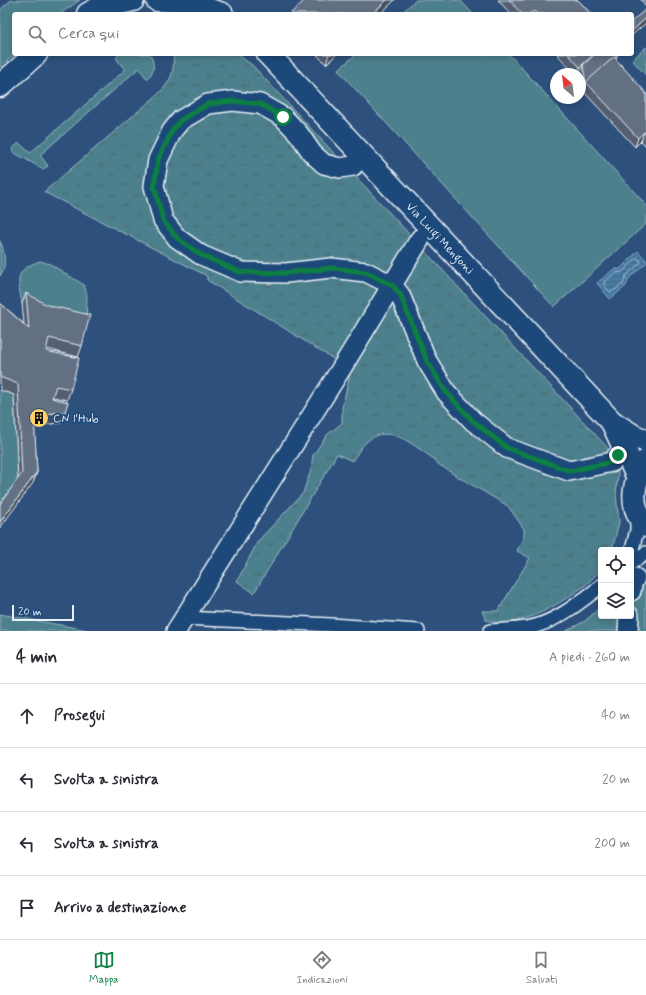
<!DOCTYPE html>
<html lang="it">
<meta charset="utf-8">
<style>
:root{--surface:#fff;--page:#f7f7f7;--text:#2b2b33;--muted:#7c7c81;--line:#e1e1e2;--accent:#0b8043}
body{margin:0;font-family:Mynerve,sans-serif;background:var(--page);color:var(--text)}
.controls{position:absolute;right:12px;bottom:12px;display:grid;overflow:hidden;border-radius:4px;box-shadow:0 2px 6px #0003}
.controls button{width:36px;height:36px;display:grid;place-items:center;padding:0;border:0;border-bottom:1px solid var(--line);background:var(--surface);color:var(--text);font:20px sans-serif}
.compass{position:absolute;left:550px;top:68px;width:36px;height:36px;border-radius:50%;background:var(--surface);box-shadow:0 2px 6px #0003;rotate:332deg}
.scale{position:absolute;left:12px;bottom:10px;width:62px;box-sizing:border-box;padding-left:4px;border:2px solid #e8f1f8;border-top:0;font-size:11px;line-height:14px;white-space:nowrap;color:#e8f1f8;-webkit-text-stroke:3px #1f4a7a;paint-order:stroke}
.stop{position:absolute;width:12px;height:12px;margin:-9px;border:3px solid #0b8043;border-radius:50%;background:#fff}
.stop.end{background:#0b8043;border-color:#fff;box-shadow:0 1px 4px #0008}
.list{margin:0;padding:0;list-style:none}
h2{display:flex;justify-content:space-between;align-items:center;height:52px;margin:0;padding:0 16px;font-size:17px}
h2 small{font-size:13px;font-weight:400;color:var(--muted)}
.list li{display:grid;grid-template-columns:26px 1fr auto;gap:12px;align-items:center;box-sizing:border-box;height:64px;padding:0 16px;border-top:1px solid var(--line)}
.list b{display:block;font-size:15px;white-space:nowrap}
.list em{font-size:13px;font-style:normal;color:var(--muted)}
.icon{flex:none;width:22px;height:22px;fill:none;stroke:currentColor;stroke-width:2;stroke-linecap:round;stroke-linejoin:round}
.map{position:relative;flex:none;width:646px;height:631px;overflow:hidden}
.search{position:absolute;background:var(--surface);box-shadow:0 2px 6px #0003;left:12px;right:12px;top:12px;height:44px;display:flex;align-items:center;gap:10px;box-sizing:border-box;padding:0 14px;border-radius:4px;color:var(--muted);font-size:15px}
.sheet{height:308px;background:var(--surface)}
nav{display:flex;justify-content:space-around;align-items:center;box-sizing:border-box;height:56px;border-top:1px solid var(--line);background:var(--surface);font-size:11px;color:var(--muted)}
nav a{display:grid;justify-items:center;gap:2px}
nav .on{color:var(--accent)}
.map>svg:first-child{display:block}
.green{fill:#4d808d;stroke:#9ab8c2}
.park{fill:url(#park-tufts);stroke:#9ab8c2}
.water{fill:url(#water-rules);stroke:#87abc6}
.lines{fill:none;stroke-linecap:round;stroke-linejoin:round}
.shore{stroke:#a7c2d6;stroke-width:1}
.service-casing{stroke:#e8f1f8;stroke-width:16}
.pedestrian-casing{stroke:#e8f1f8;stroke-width:22}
.minor-casing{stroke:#e8f1f8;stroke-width:25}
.service{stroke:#1f4a7a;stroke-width:13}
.pedestrian{stroke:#1f4a7a;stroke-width:19}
.minor{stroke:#1f4a7a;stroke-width:22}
.wall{fill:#555f71;stroke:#e8f1f8}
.shaded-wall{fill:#454e5c;stroke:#e8f1f8}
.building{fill:#636f83;stroke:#e8f1f8}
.route{stroke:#0b8043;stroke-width:5}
.labels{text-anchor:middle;stroke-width:3.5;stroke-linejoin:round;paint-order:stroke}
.street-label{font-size:12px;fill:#e8f1f8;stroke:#1f4a7a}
.poi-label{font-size:12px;fill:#e8f1f8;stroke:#1f4a7a;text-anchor:start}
</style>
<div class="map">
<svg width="646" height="631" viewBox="0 0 646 631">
<defs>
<pattern id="park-tufts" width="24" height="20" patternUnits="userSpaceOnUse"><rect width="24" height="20" fill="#4d808d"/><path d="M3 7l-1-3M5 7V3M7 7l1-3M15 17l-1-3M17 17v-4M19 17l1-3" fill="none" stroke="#4a676f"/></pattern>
<pattern id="water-rules" width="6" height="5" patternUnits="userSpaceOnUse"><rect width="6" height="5" fill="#467ca4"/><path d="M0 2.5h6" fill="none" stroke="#46657c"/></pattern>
</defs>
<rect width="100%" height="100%" fill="#2d517c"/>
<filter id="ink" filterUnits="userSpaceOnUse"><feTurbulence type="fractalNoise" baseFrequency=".025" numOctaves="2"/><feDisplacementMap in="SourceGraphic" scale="8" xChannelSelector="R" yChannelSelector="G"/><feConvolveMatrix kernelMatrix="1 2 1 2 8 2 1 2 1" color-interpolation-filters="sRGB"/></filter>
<g filter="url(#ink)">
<!-- green -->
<g class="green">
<polygon points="11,0 80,0 60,14 14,14 15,54 0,67 0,10"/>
<polygon points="416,0 460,0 473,14 400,14"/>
<polygon points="646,47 646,75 632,60"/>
<path d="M 119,54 L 150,54 C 155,64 155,71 147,79 L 139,68 L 40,155 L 48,166 L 43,169 L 13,152 L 12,149 L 19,143 L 30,153 L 125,70 L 116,58 Z"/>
<polygon points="356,54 509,54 646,205 646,224 554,307 338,70"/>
<path d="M 0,241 C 5,251 7,267 0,276 Z"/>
<path d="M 40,261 L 50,264 L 84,285 L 87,295 L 86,326 L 22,304 C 18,280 13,270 40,261 Z"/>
<polygon points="0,390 14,395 18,484 0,509"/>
<polygon points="646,583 646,631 566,631 585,621 601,607 601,616 631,616 631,585"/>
<polygon points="0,614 93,631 0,631"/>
</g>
<!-- park -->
<path class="park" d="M 173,54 L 237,54 L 252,65 L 606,446 L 617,463 L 618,474 L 616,494 L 619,522 L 612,550 L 601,550 L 601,570 C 594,576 588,584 580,589 C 556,606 516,631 486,620 L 482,611 L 498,611 L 530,558 L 517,551 L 524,536 L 524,529 L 508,506 L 455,475 L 438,464 L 434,459 C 412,445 389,421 365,443 C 360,448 356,456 352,461 L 337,454 L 254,593 L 237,581 L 258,541 L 303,493 L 311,470 L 313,455 L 327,435 L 342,423 L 342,408 L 351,370 L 207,280 L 207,276 L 44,192 L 156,96 C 170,83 175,74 173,54 Z"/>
<!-- water -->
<polygon class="water" points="638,251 646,260 646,263 629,278 626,286 610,299 597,283 614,269 620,269"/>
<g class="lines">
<!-- shore -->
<polygon class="shore" points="637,258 640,260 641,262 626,276 623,284 612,292 610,292 604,285 604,282 615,273 622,272"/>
<!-- service casing -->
<g class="service-casing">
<g id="service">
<polyline points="631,554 637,530 637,515"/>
<polyline points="631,563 646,553"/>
<polyline points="184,618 331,625 418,631"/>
<path d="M 490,631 C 502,630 514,630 527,628 C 555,623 579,603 601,586"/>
</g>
</g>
<!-- pedestrian casing -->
<g class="pedestrian-casing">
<g id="pedestrian">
<polyline points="353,166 340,168 324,164 312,153 299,134 283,117 260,104 233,101 208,104 181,120 172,131 158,160 154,186 163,220 177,238 201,255 241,272 286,273 331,268 366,272 392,285 400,295 427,361 446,392 473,421 507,448 569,471 612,462 618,455"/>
<polyline points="631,591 632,584 635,578"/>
<polyline points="176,631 341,369 420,239"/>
<polyline points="628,631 629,616"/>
</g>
</g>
<!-- minor casing -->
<g class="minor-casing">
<g id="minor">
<path d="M 157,0 C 179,0 201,7 222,14"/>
<polyline points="88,14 99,8 133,0"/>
<path id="s1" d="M 268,54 L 612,422 L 634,436 L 646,441"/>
<polyline points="0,86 36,54"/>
<polyline points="612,422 637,476"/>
<path d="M 646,461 C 633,481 628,507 646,526"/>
</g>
</g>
<!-- service -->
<use href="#service" class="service"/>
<!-- pedestrian -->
<use href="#pedestrian" class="pedestrian"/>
<!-- minor -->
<use href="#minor" class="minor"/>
</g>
<!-- wall -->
<g class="wall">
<polygon points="498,0 578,0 591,14 511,14"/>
<polygon points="641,0 646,0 646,6"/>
<polygon points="316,54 337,54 326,64"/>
<polygon points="557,54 617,54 616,60 646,93 646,146 641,141 635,147 583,91 584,89 580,72 578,74 575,74"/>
<polygon points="26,293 82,346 78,357 47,349 46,351 71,389 67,400 53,397 52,398 61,423 34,425 37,472 33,483 18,479 14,395 0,390 0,303 24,324 22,304"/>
</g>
<!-- shaded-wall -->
<g class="shaded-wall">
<polygon points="387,0 395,0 380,14 372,14"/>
<polygon points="646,18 646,23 632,35 632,31"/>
<polygon points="329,54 337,54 326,64"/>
<polygon points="594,54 600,54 583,65 580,72 578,74 577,74 580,67"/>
<polygon points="644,132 641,141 635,147 638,138"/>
<polygon points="65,412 61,423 30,426 34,415"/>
<polygon points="37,472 33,483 0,528 0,522"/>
</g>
<!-- building -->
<g class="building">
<polygon points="305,0 387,0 372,14 293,14 291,13"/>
<polygon points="509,0 578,0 591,14 537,14 534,11 529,14 522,14"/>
<polygon points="646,9 646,18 632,31 632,21"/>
<polygon points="568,54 594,54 580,67"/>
<polygon points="595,54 617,54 618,55 614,58 614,57 586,83 583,65"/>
<polygon points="614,57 646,93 646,134 644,132 638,138 586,82"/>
<polygon points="26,293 47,305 90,315 82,346 49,338 46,351 79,358 71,389 56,386 52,398 68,402 65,412 34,415 37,472 0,522 0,504 22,473 18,384 0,377 0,303 29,329"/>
</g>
</g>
<g class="lines" filter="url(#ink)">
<!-- route -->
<polyline class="route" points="283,117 260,104 233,101 208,104 181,120 172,131 158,160 154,186 163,220 177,238 201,255 240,272 286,273 332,268 366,272 392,285 400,294 427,361 446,392 473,421 507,448 570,471 612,462 618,455"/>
</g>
<!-- icons -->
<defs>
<g id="building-disc" transform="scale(1)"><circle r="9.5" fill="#ffd166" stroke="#1f4a7a"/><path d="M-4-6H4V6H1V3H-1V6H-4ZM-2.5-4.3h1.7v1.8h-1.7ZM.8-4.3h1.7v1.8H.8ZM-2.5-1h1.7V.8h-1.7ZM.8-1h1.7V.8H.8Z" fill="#111"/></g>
</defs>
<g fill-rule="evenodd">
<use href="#building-disc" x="39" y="418"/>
</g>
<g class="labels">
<!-- street labels -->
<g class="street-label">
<text dy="4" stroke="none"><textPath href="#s1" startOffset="252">Via Luigi Mengoni</textPath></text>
</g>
<!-- poi labels -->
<g class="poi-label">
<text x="53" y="422">CN l'Hub</text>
</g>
</g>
</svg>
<div class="controls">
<button><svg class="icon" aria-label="locate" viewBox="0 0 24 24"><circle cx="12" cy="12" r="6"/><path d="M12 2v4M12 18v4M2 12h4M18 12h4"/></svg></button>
<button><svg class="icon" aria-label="layers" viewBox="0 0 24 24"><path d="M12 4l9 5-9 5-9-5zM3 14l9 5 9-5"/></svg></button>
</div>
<svg class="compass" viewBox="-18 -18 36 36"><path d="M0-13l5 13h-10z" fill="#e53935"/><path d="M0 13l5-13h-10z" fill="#7c7c81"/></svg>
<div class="scale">20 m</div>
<div class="stop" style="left:283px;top:117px"></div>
<div class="stop end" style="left:618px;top:455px"></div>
<div class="search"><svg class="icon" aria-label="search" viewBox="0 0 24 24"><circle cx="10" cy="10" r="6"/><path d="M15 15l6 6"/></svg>Cerca qui</div>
</div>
<section class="sheet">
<h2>4 min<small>A piedi · 260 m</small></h2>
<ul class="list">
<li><svg class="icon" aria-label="ahead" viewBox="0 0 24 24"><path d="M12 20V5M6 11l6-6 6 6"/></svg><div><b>Prosegui</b></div><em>40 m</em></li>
<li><svg class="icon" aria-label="left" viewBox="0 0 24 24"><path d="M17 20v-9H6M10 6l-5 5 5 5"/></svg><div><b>Svolta a sinistra</b></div><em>20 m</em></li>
<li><svg class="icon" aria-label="left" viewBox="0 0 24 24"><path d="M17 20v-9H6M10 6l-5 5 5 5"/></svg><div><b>Svolta a sinistra</b></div><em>200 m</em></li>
<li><svg class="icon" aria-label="arrive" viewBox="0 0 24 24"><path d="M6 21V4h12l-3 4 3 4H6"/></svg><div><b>Arrivo a destinazione</b></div></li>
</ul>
</section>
<nav>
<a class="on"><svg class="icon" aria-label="map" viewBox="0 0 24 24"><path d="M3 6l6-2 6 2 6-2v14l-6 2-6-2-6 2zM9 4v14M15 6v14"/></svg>Mappa</a>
<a><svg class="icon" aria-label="directions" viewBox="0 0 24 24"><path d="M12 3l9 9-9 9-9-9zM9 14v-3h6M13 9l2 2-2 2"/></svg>Indicazioni</a>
<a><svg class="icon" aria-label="saved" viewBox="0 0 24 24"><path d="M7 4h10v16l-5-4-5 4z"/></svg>Salvati</a>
</nav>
